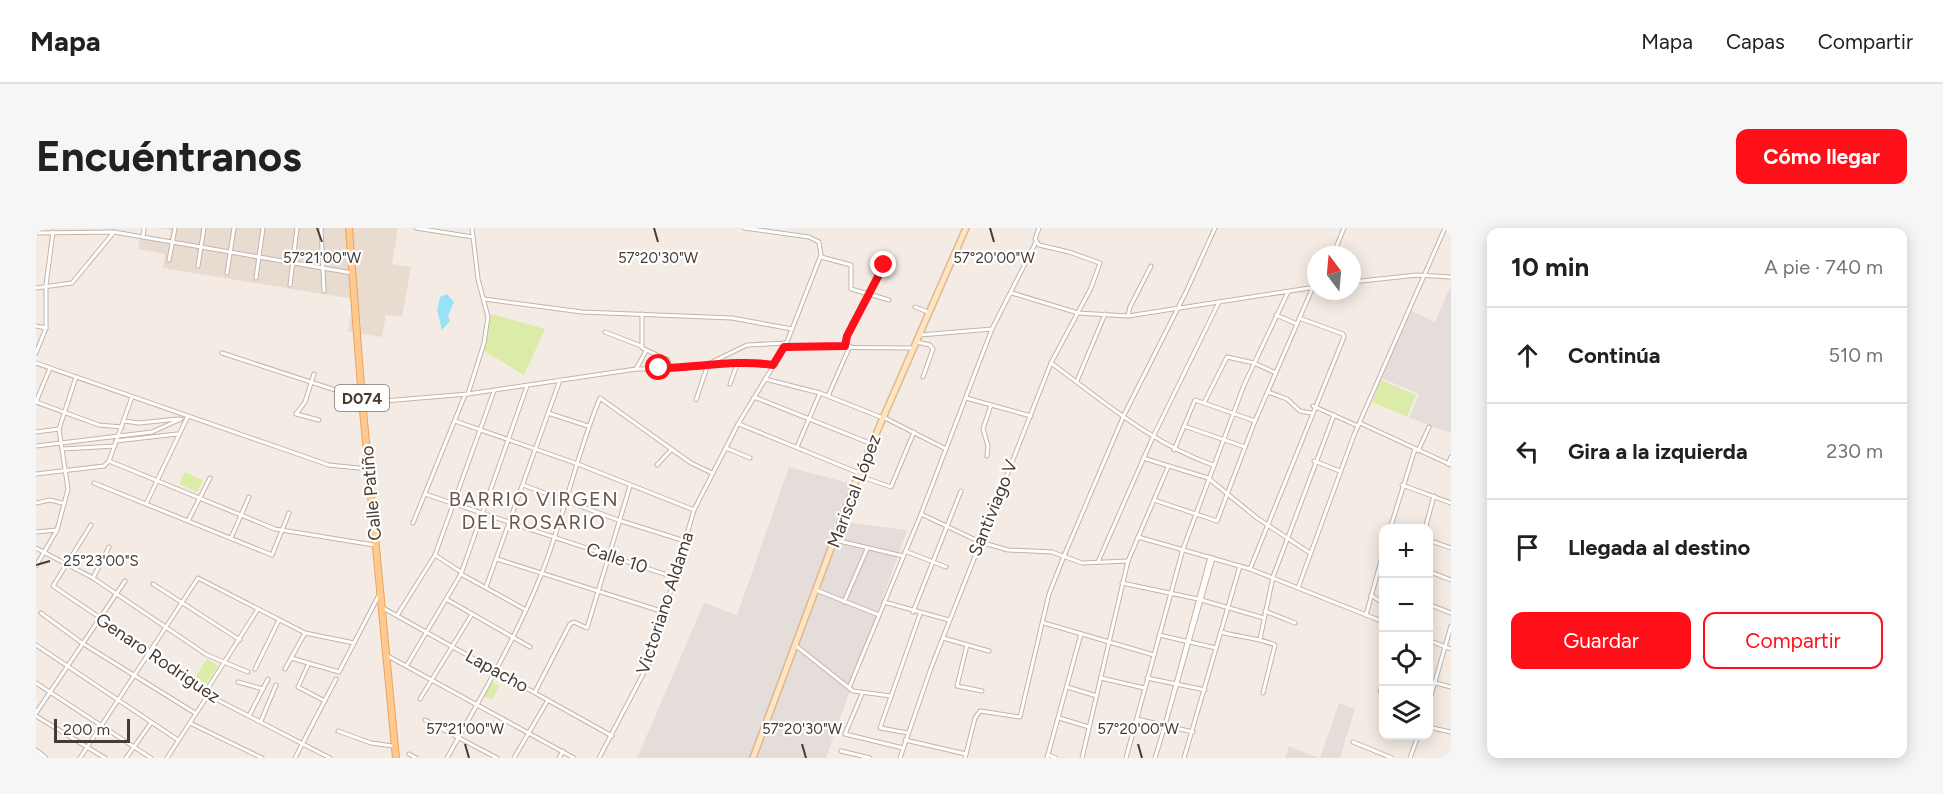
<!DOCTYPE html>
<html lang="es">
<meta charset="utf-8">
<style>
:root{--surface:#fff;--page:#f6f6f6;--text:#202124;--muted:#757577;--line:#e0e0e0;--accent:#ff0f1a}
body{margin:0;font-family:Figtree,sans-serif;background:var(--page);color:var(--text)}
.controls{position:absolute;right:18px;bottom:18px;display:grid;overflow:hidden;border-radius:12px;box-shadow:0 3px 15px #0003}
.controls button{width:54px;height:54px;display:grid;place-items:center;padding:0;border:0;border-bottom:2px solid var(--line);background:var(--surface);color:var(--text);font:30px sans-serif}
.compass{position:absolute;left:1271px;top:18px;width:54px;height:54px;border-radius:50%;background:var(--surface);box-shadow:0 3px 15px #0003;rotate:344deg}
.scale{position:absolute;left:18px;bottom:15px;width:76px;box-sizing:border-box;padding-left:6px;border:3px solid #463b33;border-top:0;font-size:16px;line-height:21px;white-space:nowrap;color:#463b33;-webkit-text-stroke:4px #fff;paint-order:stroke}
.stop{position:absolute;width:18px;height:18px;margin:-14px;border:4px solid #ff0f1a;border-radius:50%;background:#fff}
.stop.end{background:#ff0f1a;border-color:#fff;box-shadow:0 2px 6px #0008}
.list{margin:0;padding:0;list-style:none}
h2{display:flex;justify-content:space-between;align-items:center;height:78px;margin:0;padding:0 24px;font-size:26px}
h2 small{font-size:20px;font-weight:400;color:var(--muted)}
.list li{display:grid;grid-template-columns:39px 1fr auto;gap:18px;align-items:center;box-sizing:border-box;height:96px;padding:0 24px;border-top:2px solid var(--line)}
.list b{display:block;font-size:22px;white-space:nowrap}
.list em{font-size:20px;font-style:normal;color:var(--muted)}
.actions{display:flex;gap:12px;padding:18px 24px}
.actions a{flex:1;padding:14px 0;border:2px solid var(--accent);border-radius:12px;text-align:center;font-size:21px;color:var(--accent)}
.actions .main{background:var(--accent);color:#fff}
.icon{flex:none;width:33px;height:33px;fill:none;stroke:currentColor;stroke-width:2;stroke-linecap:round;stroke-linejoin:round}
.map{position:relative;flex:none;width:1415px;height:530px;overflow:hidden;border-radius:12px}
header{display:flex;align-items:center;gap:36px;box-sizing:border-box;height:84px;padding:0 30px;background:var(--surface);border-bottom:2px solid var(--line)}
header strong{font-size:28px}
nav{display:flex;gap:33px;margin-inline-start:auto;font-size:21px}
.intro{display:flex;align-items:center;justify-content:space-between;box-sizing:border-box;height:144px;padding:0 36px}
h1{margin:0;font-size:42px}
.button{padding:15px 27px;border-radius:12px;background:var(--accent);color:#fff;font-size:21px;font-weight:700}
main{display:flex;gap:36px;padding:0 36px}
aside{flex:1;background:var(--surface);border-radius:12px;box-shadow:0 3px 15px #0003}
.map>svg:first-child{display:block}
.residential{fill:#e8dcd1}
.industrial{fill:#e5ddd9}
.green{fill:#dbeca8}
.water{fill:#99e3f7}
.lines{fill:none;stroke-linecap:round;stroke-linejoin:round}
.street-casing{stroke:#c3b4a8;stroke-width:5}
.secondary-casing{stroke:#dbb991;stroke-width:8}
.primary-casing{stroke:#efa357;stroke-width:8}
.street{stroke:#fff;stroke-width:3}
.secondary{stroke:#ffe4c2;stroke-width:5}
.primary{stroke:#ffca91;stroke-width:6}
.route{stroke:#ff0f1a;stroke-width:8}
.ticks{fill:none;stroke:#463b33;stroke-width:2}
.labels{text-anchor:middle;stroke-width:4.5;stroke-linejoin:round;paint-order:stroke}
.shield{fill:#fff;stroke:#7e7670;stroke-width:1.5}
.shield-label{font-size:16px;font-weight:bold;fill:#463b33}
.street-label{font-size:18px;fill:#463b33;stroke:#fff}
.neighbourhood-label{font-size:20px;letter-spacing:1.5px;fill:#6a5649;stroke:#fff}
.ticks-label{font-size:15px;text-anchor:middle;fill:#463b33;stroke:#fff;stroke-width:4.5;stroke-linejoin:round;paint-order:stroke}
</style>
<header>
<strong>Mapa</strong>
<nav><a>Mapa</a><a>Capas</a><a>Compartir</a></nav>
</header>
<div class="intro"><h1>Encuéntranos</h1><a class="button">Cómo llegar</a></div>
<main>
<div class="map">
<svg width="1415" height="530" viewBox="0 0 1415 530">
<rect width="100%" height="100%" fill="#f4ece4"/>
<!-- residential -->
<polygon class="residential" points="121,0 362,0 356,36 375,39 366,89 350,87 346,109 312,104 317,71 127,40 129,26 102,21 104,10 133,15 135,2"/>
<!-- industrial -->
<g class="industrial">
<polygon points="1415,57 1415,205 1373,190 1383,166 1345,150 1375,83 1399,94"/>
<polygon points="753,239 816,256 801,293 871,302 790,530 601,530 668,375 701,387"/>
<polygon points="1303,475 1319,481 1304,530 1284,530"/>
<polygon points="1253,518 1283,530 1249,530"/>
</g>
<!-- green -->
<g class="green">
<polygon points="455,86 509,101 488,147 448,123"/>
<polygon points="1345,152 1380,167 1371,189 1336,174"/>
<polygon points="149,244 167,252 161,264 143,256"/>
<polygon points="171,431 182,438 170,456 159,449"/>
<polygon points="454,453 463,458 456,472 447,468"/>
</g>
<!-- water -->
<polygon class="water" points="411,66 418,74 412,88 414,93 406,102 401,82 404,69"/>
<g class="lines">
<!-- street casing -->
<g class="street-casing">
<g id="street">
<polyline points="285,0 288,63"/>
<polyline points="380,0 437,9"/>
<polyline points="0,5 78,4 316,45"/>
<polyline points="107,9 108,0"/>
<polyline points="1297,27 1308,0"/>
<polyline points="785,29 815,37 815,61 853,72"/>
<polyline points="133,32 139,0"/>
<polyline points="162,38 168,0"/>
<polyline points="191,45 198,0"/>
<polyline points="220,50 227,0"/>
<polyline points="1316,54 1381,47 1415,49"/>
<polyline points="254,57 261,0"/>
<polyline points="0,60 36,55 78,4"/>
<polyline points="976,65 1042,85 1092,88 1280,59"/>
<polyline points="448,71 546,84 696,90 756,101"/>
<polyline points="879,79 892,84"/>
<polyline points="606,86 606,120 632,132 634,140"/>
<polyline points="1240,87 1261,96"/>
<polyline points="1092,88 1094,79 1115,38"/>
<polyline points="0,98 10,100 0,125"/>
<polyline points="10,100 10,57 17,4"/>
<polyline points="569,104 605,118"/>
<polyline points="884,107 956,101"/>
<polyline points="881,114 894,117 897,121 887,149"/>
<polyline points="809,118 811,108 848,37"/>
<polyline points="749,119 878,120"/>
<polyline points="186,125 336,174 432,166 600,141 653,140 713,134 737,137"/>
<polyline points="0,135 293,237 332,241"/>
<path d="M 1015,135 C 1066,172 1116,216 1177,237"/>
<polyline points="600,141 610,123"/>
<polyline points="278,146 269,174 260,186 283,192"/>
<polyline points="729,151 784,165 847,190"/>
<polyline points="1041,153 1069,86"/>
<polyline points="694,156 702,134"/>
<polyline points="1232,164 1251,171 1264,183 1275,185"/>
<polyline points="432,166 448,115 452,89 442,51 436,0"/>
<polyline points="792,168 814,118"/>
<polyline points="718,169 836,216"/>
<polyline points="930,170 995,188"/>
<polyline points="660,172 672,136 711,117 750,115"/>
<polyline points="0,174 63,197 86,199"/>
<polyline points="0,174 14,140"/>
<polyline points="1168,175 1191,129 1218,135 1240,145"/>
<polyline points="1277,178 1322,198"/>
<polyline points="512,185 552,198"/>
<polyline points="849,190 908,220"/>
<polyline points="88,193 103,195 142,191"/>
<polyline points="419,193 542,236 658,282"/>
<polyline points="1324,195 1415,237"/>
<polyline points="703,196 823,245"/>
<polyline points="1148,198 1209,219"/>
<polyline points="0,204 23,201"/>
<polyline points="80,213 141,206"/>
<polyline points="0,218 116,204 145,191"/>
<polyline points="761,219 784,165"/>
<polyline points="690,220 714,230"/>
<polyline points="26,221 79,218"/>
<polyline points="1138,222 1159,172 1219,193"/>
<polyline points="1382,223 1393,199"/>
<polyline points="951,228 952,218 947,201 955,177"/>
<polyline points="1107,230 1172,250 1221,290 1274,325"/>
<polyline points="73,233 239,301 338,317"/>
<polyline points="1278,233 1304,243"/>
<polyline points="1412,236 1415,229"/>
<polyline points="621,237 635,222"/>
<polyline points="0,246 68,238 73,233 96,169"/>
<polyline points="823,248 855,259 878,204"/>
<polyline points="58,255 236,327 253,285"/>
<polyline points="487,257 582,292 649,313"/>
<polyline points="1366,257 1415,275"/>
<polyline points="389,266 637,349"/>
<polyline points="1118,272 1181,293 1219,193 1277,59"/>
<polyline points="0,275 14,272 26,275"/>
<polyline points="110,276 152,188"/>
<polyline points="885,286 944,314 972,322 1016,324 1046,335 1092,333"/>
<polyline points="152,293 174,250"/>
<polyline points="377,295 429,167"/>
<polyline points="55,297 17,358 167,459 172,467 294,530"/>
<polyline points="1354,298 1362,301"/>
<polyline points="1354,301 1379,221"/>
<polyline points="1389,301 1398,268"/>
<polyline points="0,304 21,302"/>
<polyline points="1102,309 1214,341 1348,394"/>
<polyline points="195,310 213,269"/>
<polyline points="799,312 867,328"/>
<polyline points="1392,312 1415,320"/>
<polyline points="0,320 57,350 171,427 212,444"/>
<polyline points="869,323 910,339"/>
<polyline points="399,327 425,344"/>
<polyline points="1174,329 1129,497 1177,330"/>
<polyline points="461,331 628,384"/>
<polyline points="1062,334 1117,209 1183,74"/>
<polyline points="0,338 21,302 32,261 23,201 40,149"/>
<polyline points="1214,341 1308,109 1307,106 1263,90"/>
<polyline points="1392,343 1415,352"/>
<polyline points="425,346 491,158"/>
<polyline points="57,350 73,319"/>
<polyline points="1086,355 1162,371 1228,390"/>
<polyline points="117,356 204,412"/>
<polyline points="450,359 524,152"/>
<polyline points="1262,360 1318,207 1409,0"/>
<polyline points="780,362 843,387"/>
<polyline points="1335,367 1348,376"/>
<polyline points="410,371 494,419"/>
<polyline points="808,374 831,321"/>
<polyline points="848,374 913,392"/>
<polyline points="1392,376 1415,385"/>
<polyline points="347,380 576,508"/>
<polyline points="1229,383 1259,395"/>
<polyline points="877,384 925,263"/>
<polyline points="5,385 46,415 159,485"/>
<polyline points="362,386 399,327 458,163"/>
<polyline points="1330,387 1348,322"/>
<polyline points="1008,395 1118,427"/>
<path d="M 1185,404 C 1202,409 1224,410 1239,417 L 1227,465"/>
<polyline points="1123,407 1180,420"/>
<polyline points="907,410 953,423"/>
<polyline points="1224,411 1237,349 1298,187"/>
<polyline points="1392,412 1415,421"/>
<polyline points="0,417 142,512"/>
<polyline points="759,417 817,463 855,468"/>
<polyline points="931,417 921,458 946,463"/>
<polyline points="350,427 538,530"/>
<polyline points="255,430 303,444 343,367"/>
<polyline points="273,435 262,459 289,473"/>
<polyline points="371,437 425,346 490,382"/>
<polyline points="219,441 243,392"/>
<polyline points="249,441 269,405"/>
<polyline points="1065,450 1108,460"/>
<polyline points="1111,450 1169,462"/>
<polyline points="1392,453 1415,459"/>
<polyline points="202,454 227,461"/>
<polyline points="0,455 115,530"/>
<polyline points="1031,459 1061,468"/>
<polyline points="813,460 885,286 956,101 1000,14"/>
<polyline points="170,463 222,381"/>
<polyline points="1344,463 1348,464"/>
<polyline points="499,464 534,396 538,394 551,400 594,258"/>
<polyline points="826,466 809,506 867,520"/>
<polyline points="384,471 436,386"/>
<polyline points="1392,478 1415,398"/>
<polyline points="0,485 89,353"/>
<polyline points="0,488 69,530"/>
<polyline points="213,488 232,451"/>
<polyline points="1023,490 1053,499"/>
<polyline points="1101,491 1157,504"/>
<polyline points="389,492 461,530"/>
<polyline points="225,493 240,457"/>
<polyline points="154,495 226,530"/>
<polyline points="1392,499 1415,504"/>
<polyline points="302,503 335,515 357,518"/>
<polyline points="872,505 844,500 884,386"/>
<polyline points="869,512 930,526"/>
<polyline points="1317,514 1356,530"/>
<polyline points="0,522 10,530"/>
<polyline points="805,523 834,530"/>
<polyline points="373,526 380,530"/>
<polyline points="1012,527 1020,530"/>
<polyline points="44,530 162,350 269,405 318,415"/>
<polyline points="90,530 115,495"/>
<polyline points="131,530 172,467"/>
<polyline points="259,530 300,451"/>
<path d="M 411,530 C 444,471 480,410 505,347 C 528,290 540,227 564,170 L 655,235 L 676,245"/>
<polyline points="478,530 512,472"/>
<polyline points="523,530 527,523"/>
<polyline points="563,530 615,431 658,282 702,196 749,119 785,27 783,14 773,9 708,0"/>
<polyline points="864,530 895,440 1015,135 1055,60 1064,35 1033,24 1003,17 999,11 1003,0"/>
<polyline points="929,530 939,490 944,483 984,489 1013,366 1028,328 1088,187 1150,64 1179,0"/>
<polyline points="1011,530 1045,406"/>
<polyline points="1046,530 1092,333 1132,239"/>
<polyline points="1090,530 1147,321 1208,157 1252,64"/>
<polyline points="1119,530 1129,497"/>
<polyline points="1148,530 1204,338"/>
<polyline points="1374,530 1382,508"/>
</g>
</g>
<!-- secondary casing -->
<g class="secondary-casing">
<polyline id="secondary" points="717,530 823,245 930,0"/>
</g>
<!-- primary casing -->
<g class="primary-casing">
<polyline id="primary" points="313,0 326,172 360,530"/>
</g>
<!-- street -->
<use href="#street" class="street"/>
<!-- secondary -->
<use href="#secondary" class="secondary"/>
<!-- primary -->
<use href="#primary" class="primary"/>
</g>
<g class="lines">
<!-- route -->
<path class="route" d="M 623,140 C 661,140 699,131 737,137 L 748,119 L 809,118 L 811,108 L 848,37"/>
</g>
<!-- ticks -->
<path class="ticks" d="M 281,0 L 286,14M 618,0 L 622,14M 954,0 L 958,14M 0,337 L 14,333M 429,516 L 433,530M 766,516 L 770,530M 1102,516 L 1106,530"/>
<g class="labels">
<!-- shield labels -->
<rect class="shield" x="299" y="157" width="54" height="26" rx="4.5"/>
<g class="shield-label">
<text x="326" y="176">D074</text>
</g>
<!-- street labels -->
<g class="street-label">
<text transform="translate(818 263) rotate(-69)" y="6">Mariscal López</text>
<text transform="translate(335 265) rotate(-95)" y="6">Calle Patiño</text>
<text transform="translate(957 280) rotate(-68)" y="6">Santiviago V</text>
<text transform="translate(581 330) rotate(18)" y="6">Calle 10</text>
<text transform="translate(629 375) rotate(-72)" y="6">Victoriano Aldama</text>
<text transform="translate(122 430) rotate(34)" y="6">Genaro Rodriguez</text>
<text transform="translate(461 443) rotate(29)" y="6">Lapacho</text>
</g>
<!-- neighbourhood labels -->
<g class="neighbourhood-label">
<text x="498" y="278">BARRIO VIRGEN<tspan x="498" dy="23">DEL ROSARIO</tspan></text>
</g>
</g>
<g class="ticks-label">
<text x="286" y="35">57°21'00"W</text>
<text x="622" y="35">57°20'30"W</text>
<text x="958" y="35">57°20'00"W</text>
<text x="65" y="338">25°23'00"S</text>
<text x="429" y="506">57°21'00"W</text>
<text x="766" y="506">57°20'30"W</text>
<text x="1102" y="506">57°20'00"W</text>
</g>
</svg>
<div class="controls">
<button>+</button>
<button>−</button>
<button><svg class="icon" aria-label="locate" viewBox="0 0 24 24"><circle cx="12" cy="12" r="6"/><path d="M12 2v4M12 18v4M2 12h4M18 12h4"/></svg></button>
<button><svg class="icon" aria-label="layers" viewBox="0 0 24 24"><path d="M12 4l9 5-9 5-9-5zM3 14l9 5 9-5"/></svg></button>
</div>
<svg class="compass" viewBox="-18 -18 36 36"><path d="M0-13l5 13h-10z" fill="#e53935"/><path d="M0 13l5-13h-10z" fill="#757577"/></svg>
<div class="scale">200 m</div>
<div class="stop" style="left:623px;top:140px"></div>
<div class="stop end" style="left:848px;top:37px"></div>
</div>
<aside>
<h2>10 min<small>A pie · 740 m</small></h2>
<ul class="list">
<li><svg class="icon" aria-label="ahead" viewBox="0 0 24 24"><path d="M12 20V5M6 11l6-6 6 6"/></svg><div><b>Continúa</b></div><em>510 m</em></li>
<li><svg class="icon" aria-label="left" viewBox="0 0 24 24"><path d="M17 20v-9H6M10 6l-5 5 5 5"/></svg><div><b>Gira a la izquierda</b></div><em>230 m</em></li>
<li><svg class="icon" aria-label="arrive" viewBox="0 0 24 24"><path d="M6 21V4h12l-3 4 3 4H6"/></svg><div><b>Llegada al destino</b></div></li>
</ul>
<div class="actions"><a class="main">Guardar</a><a>Compartir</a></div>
</aside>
</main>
